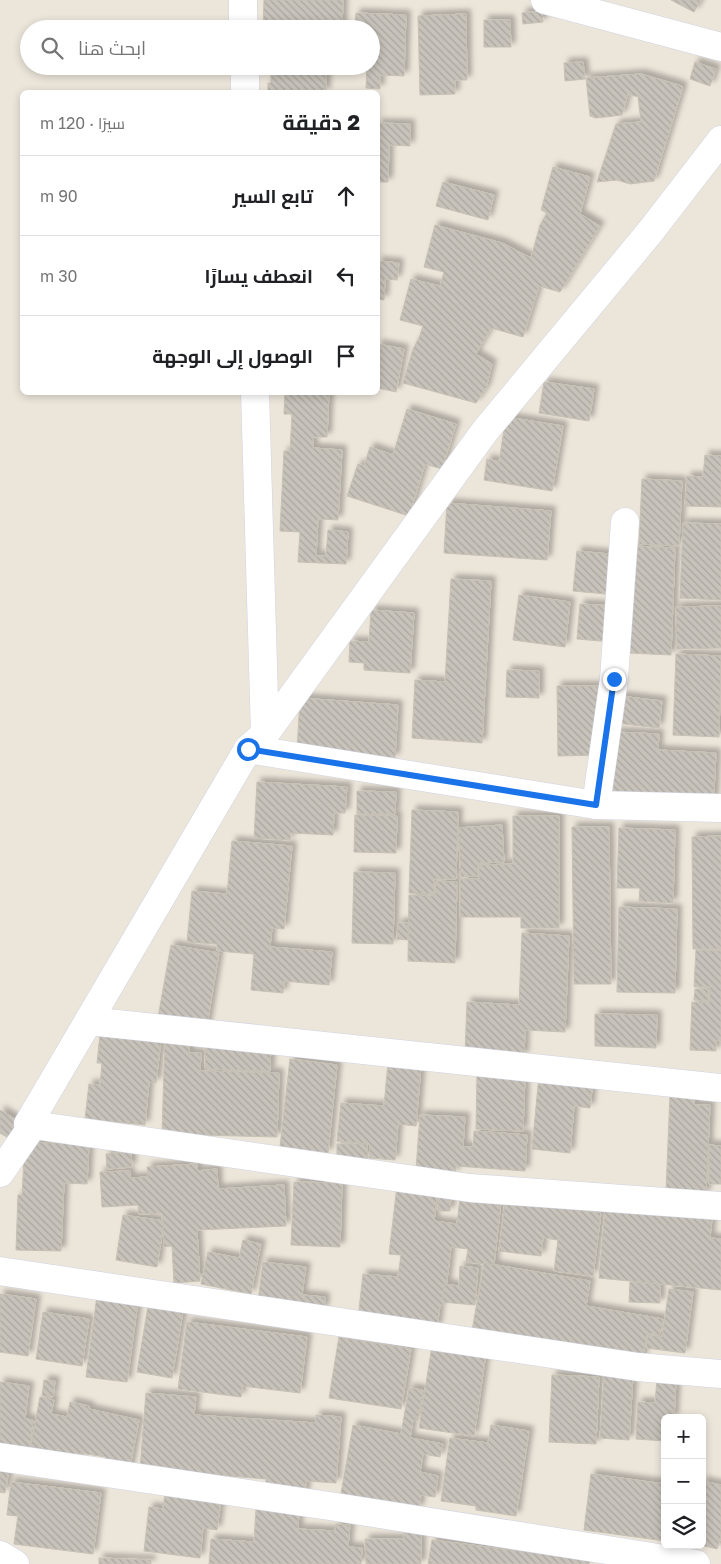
<!DOCTYPE html>
<html lang="ar">
<meta charset="utf-8">
<style>
:root{--surface:#fff;--page:#f6f6f6;--text:#202124;--muted:#757577;--line:#e0e0e0}
body{margin:0;font-family:"Golos Text",Cairo,sans-serif;background:var(--page);color:var(--text);direction:rtl}
.controls{position:absolute;right:15px;bottom:15px;display:grid;overflow:hidden;border-radius:8px;box-shadow:0 2px 8px #0003}
.controls button{width:45px;height:45px;display:grid;place-items:center;padding:0;border:0;border-bottom:1px solid var(--line);background:var(--surface);color:var(--text);font:25px sans-serif}
.stop{position:absolute;width:15px;height:15px;margin:-11px;border:4px solid #1a73e8;border-radius:50%;background:#fff}
.stop.end{background:#1a73e8;border-color:#fff;box-shadow:0 1px 5px #0008}
.list{margin:0;padding:0;list-style:none}
h2{display:flex;justify-content:space-between;align-items:center;height:65px;margin:0;padding:0 20px;font-size:21px}
h2 small{font-size:16px;font-weight:400;color:var(--muted)}
.list li{display:grid;grid-template-columns:32px 1fr auto;gap:15px;align-items:center;box-sizing:border-box;height:80px;padding:0 20px;border-top:1px solid var(--line)}
.list b{display:block;font-size:19px;white-space:nowrap}
.list em{font-size:16px;font-style:normal;color:var(--muted)}
.icon{flex:none;width:28px;height:28px;fill:none;stroke:currentColor;stroke-width:2;stroke-linecap:round;stroke-linejoin:round}
.map{position:relative;flex:none;width:721px;height:1564px;overflow:hidden;direction:ltr}
.search{position:absolute;background:var(--surface);box-shadow:0 2px 8px #0003;left:20px;top:20px;width:360px;height:55px;display:flex;align-items:center;gap:12px;box-sizing:border-box;padding:0 18px;border-radius:28px;color:var(--muted);font-size:19px}
.panel{position:absolute;background:var(--surface);box-shadow:0 2px 8px #0003;left:20px;top:90px;width:360px;height:305px;border-radius:8px;direction:rtl}
.map>svg:first-child{display:block}
.building{fill:url(#building-back-hatch);stroke:#c7c1b4;filter:url(#shadow)}
.lines{fill:none;stroke-linecap:round;stroke-linejoin:round}
.minor-casing{stroke:#d0d3e2;stroke-width:29}
.minor{stroke:#fff;stroke-width:28}
.route{stroke:#1a73e8;stroke-width:6}
</style>
<div class="map">
<svg width="721" height="1564" viewBox="0 0 721 1564">
<defs>
<pattern id="building-back-hatch" width="6" height="6" patternUnits="userSpaceOnUse" patternTransform="scale(1.25)"><rect width="6" height="6" fill="#c7c2ba"/><path d="M-1 5l2 2M0 0l6 6M5-1l2 2" fill="none" stroke="#aba7a0"/></pattern>
<filter id="shadow"><feDropShadow dx="4.5" dy="-4.5" stdDeviation="2.5" flood-color="#0004"/></filter>
</defs>
<rect width="100%" height="100%" fill="#ece5da"/>
<!-- building -->
<g class="building">
<polygon points="264,0 343,0 342,29 263,27"/>
<polygon points="671,0 701,0 694,12"/>
<polygon points="542,11 543,22 523,24 522,13"/>
<polygon points="356,13 406,15 404,76 380,75 380,89 366,88 367,66 371,66 371,29 355,29"/>
<polygon points="466,14 467,80 455,80 455,94 420,95 418,16"/>
<polygon points="484,20 510,20 511,47 484,47"/>
<polygon points="583,62 585,79 565,81 564,63"/>
<polygon points="695,62 716,69 710,86 690,79"/>
<polygon points="271,66 326,66 326,92 268,92 268,83 271,83"/>
<polygon points="641,74 682,86 682,90 654,181 630,184 617,180 597,182 616,124 641,122 638,97 628,94 622,115 596,118 590,116 586,78"/>
<polygon points="378,123 410,124 410,146 389,145 388,182 378,182"/>
<polygon points="553,167 590,177 580,214 600,226 560,292 539,286 523,337 491,328 476,354 492,364 486,388 476,403 403,383 413,349 419,338 423,326 400,320 411,279 440,286 444,272 424,267 435,225 502,243 531,258 540,225 547,213 541,210"/>
<polygon points="443,182 494,195 488,220 436,206"/>
<polygon points="378,261 399,263 397,280 385,279 384,300 378,299"/>
<polygon points="378,344 404,349 396,392 378,388"/>
<polygon points="544,382 594,389 589,421 539,413"/>
<polygon points="285,392 329,392 327,437 313,437 313,448 342,450 338,520 318,519 316,556 326,556 328,530 348,532 346,564 298,562 300,532 280,531 284,451 290,451 292,414 284,414"/>
<polygon points="407,409 456,424 442,469 425,464 409,516 347,496 358,464 364,466 370,447 393,455"/>
<polygon points="506,417 563,426 552,491 484,480 487,459 499,462"/>
<polygon points="705,455 721,456 721,507 685,506 687,476 703,477"/>
<polygon points="642,479 682,481 679,546 639,544"/>
<polygon points="447,503 551,511 547,560 444,553"/>
<polygon points="683,523 721,524 721,600 680,598"/>
<polygon points="633,546 675,548 671,655 629,653"/>
<polygon points="577,551 620,555 616,595 573,591"/>
<polygon points="451,579 491,581 482,743 412,738 415,680 445,682"/>
<polygon points="519,595 570,602 565,647 513,640"/>
<polygon points="580,604 615,606 612,642 577,639"/>
<polygon points="721,606 721,648 677,649 676,607"/>
<polygon points="371,610 414,613 410,673 364,670 364,663 349,662 350,641 369,642"/>
<polygon points="676,654 721,656 719,737 673,735"/>
<polygon points="507,670 539,671 539,698 506,697"/>
<polygon points="557,686 598,686 599,755 558,756"/>
<polygon points="619,696 662,701 659,728 616,723"/>
<polygon points="300,698 398,705 395,758 297,751"/>
<polygon points="615,732 659,734 658,750 716,753 713,811 611,795"/>
<polygon points="257,782 347,787 345,813 334,813 333,835 291,833 290,840 254,838"/>
<polygon points="357,791 396,792 395,814 357,814"/>
<polygon points="412,810 458,812 456,879 434,879 434,894 409,893"/>
<polygon points="355,815 397,816 396,853 354,852"/>
<polygon points="513,816 559,816 559,928 521,928 521,917 460,917 460,879 479,879 479,865 513,864"/>
<polygon points="502,825 504,862 478,863 478,876 461,877 458,828"/>
<polygon points="572,827 609,827 611,984 574,984"/>
<polygon points="619,828 675,830 673,903 639,901 640,888 617,888"/>
<polygon points="721,836 721,949 693,949 692,837"/>
<polygon points="232,841 292,846 284,929 272,928 270,947 332,952 329,985 284,981 283,993 251,990 254,954 217,951 217,944 187,942 192,891 227,894"/>
<polygon points="354,872 395,873 393,944 352,943"/>
<polygon points="436,881 457,882 455,963 408,961 409,895 435,896"/>
<polygon points="619,907 677,909 675,993 617,992"/>
<polygon points="398,923 408,923 408,940 397,939"/>
<polygon points="522,933 569,936 565,1032 525,1030 524,1056 465,1054 467,1002 519,1005"/>
<polygon points="171,945 219,953 206,1031 157,1023"/>
<polygon points="696,950 721,951 721,1041 716,1040 716,1051 690,1050 692,1002 709,1003 710,987 694,987"/>
<polygon points="695,989 708,989 708,1001 694,1000"/>
<polygon points="595,1014 657,1015 656,1048 595,1046"/>
<polygon points="101,1025 162,1031 156,1083 149,1082 145,1125 85,1119 89,1084 100,1085 102,1063 97,1063"/>
<polygon points="165,1035 190,1036 189,1053 201,1053 200,1071 279,1073 277,1137 162,1134"/>
<polygon points="206,1040 271,1042 270,1071 205,1069"/>
<polygon points="290,1059 337,1065 328,1153 280,1147"/>
<polygon points="388,1063 421,1066 416,1126 398,1124 395,1160 369,1158 370,1144 337,1141 341,1103 384,1106"/>
<polygon points="540,1065 593,1080 590,1108 574,1106 570,1153 532,1149"/>
<polygon points="477,1074 525,1076 523,1131 476,1129"/>
<polygon points="670,1094 694,1095 694,1105 710,1105 706,1194 666,1192"/>
<polygon points="0,1110 20,1122 10,1139 0,1133"/>
<polygon points="420,1115 465,1117 463,1147 473,1147 474,1131 527,1135 525,1171 456,1166 455,1173 416,1170"/>
<polygon points="25,1142 89,1144 87,1184 64,1183 61,1251 16,1250 18,1195 22,1195"/>
<polygon points="337,1144 367,1144 368,1159 337,1160"/>
<polygon points="709,1145 721,1146 721,1184 709,1184"/>
<polygon points="131,1152 132,1167 107,1169 106,1154"/>
<polygon points="197,1164 197,1171 217,1169 218,1189 284,1185 286,1226 197,1230 200,1281 174,1283 172,1246 164,1247 162,1213 139,1214 138,1205 102,1207 100,1172 130,1171 130,1178 148,1177 147,1167"/>
<polygon points="294,1182 342,1183 340,1247 291,1245"/>
<polygon points="397,1186 438,1191 434,1221 457,1224 460,1198 501,1202 494,1265 466,1262 468,1249 451,1247 444,1305 440,1305 437,1328 358,1319 363,1274 398,1277 401,1255 389,1254"/>
<polygon points="439,1194 451,1195 450,1211 438,1211"/>
<polygon points="505,1201 601,1213 593,1276 554,1271 558,1240 543,1238 541,1256 499,1251"/>
<polygon points="605,1208 712,1219 710,1238 721,1239 721,1290 599,1278"/>
<polygon points="123,1215 164,1221 157,1267 116,1260"/>
<polygon points="243,1240 261,1244 251,1294 201,1284 208,1252 239,1258"/>
<polygon points="263,1262 306,1267 302,1295 325,1297 324,1310 258,1302"/>
<polygon points="484,1263 590,1281 586,1306 663,1319 660,1335 647,1333 642,1360 472,1331"/>
<polygon points="460,1266 478,1268 475,1305 442,1302 444,1284 459,1286"/>
<polygon points="630,1282 660,1284 660,1303 629,1302"/>
<polygon points="669,1289 693,1292 685,1353 646,1348 648,1335 662,1337"/>
<polygon points="0,1294 36,1299 28,1356 0,1352"/>
<polygon points="97,1296 138,1301 127,1382 86,1377"/>
<polygon points="148,1306 183,1311 172,1378 137,1372"/>
<polygon points="43,1312 89,1319 82,1366 36,1359"/>
<polygon points="187,1322 307,1337 300,1393 242,1386 241,1397 178,1389"/>
<polygon points="339,1337 411,1349 401,1409 329,1398"/>
<polygon points="432,1346 486,1353 474,1436 419,1428"/>
<polygon points="552,1375 599,1377 596,1444 549,1442"/>
<polygon points="604,1375 633,1376 629,1440 600,1438"/>
<polygon points="44,1380 55,1381 53,1397 42,1396"/>
<polygon points="657,1380 676,1381 674,1418 665,1418 665,1441 636,1439 638,1402 655,1403"/>
<polygon points="0,1382 29,1386 25,1419 33,1420 29,1450 0,1446"/>
<polygon points="409,1388 423,1390 418,1421 413,1420 410,1438 443,1444 440,1457 423,1454 420,1472 438,1476 435,1497 421,1495 419,1509 339,1505 353,1425 401,1434"/>
<polygon points="146,1393 196,1397 194,1415 316,1423 316,1415 341,1417 336,1483 306,1481 305,1495 266,1492 266,1479 140,1469"/>
<polygon points="40,1397 54,1400 51,1414 67,1417 70,1402 89,1406 89,1409 139,1420 129,1472 104,1467 106,1457 80,1453 78,1464 29,1455"/>
<polygon points="491,1425 529,1431 516,1516 476,1510 476,1506 441,1501 450,1438 488,1443"/>
<polygon points="0,1461 10,1463 5,1493 0,1492"/>
<polygon points="591,1474 665,1484 665,1541 584,1530"/>
<polygon points="702,1481 721,1485 721,1537 717,1549 701,1545"/>
<polygon points="11,1482 101,1493 93,1554 14,1544 18,1516 7,1515"/>
<polygon points="165,1493 221,1499 217,1530 203,1528 200,1558 144,1551 149,1507 163,1509"/>
<polygon points="256,1509 299,1512 298,1529 335,1531 336,1524 350,1525 348,1547 362,1548 361,1564 209,1564 211,1539 254,1542"/>
<polygon points="404,1530 421,1530 421,1564 366,1564 365,1539 404,1539"/>
<polygon points="432,1540 590,1560 589,1564 428,1564"/>
<polygon points="99,1558 151,1560 151,1564 99,1564"/>
</g>
<g class="lines">
<!-- minor casing -->
<g class="minor-casing">
<g id="minor">
<polyline points="243,0 243,29"/>
<polyline points="545,0 721,47"/>
<polyline points="245,66 245,92"/>
<polyline points="265,734 485,431 650,232 721,140"/>
<polyline points="248,749 596,805 721,808"/>
<polyline points="596,805 614,679 625,522"/>
<polyline points="89,1021 721,1088"/>
<polyline points="33,1125 470,1188 721,1206"/>
<polyline points="0,1173 33,1125 28,1124 248,749 265,734 255,392"/>
<polyline points="0,1271 638,1367 721,1374"/>
<polyline points="0,1457 336,1507 696,1564"/>
<polyline points="0,1555 15,1564"/>
</g>
</g>
<!-- minor -->
<use href="#minor" class="minor"/>
</g>
<g class="lines">
<!-- route -->
<polyline class="route" points="248,749 596,805 614,679"/>
</g>
</svg>
<div class="controls">
<button>+</button>
<button>−</button>
<button><svg class="icon" aria-label="layers" viewBox="0 0 24 24"><path d="M12 4l9 5-9 5-9-5zM3 14l9 5 9-5"/></svg></button>
</div>
<div class="stop" style="left:248px;top:749px"></div>
<div class="stop end" style="left:614px;top:679px"></div>
<div class="search"><svg class="icon" aria-label="search" viewBox="0 0 24 24"><circle cx="10" cy="10" r="6"/><path d="M15 15l6 6"/></svg>ابحث هنا</div>
<section class="panel">
<h2>2 دقيقة<small>سيرًا · 120 m</small></h2>
<ul class="list">
<li><svg class="icon" aria-label="ahead" viewBox="0 0 24 24"><path d="M12 20V5M6 11l6-6 6 6"/></svg><div><b>تابع السير</b></div><em>90 m</em></li>
<li><svg class="icon" aria-label="left" viewBox="0 0 24 24"><path d="M17 20v-9H6M10 6l-5 5 5 5"/></svg><div><b>انعطف يسارًا</b></div><em>30 m</em></li>
<li><svg class="icon" aria-label="arrive" viewBox="0 0 24 24"><path d="M6 21V4h12l-3 4 3 4H6"/></svg><div><b>الوصول إلى الوجهة</b></div></li>
</ul>
</section>
</div>
